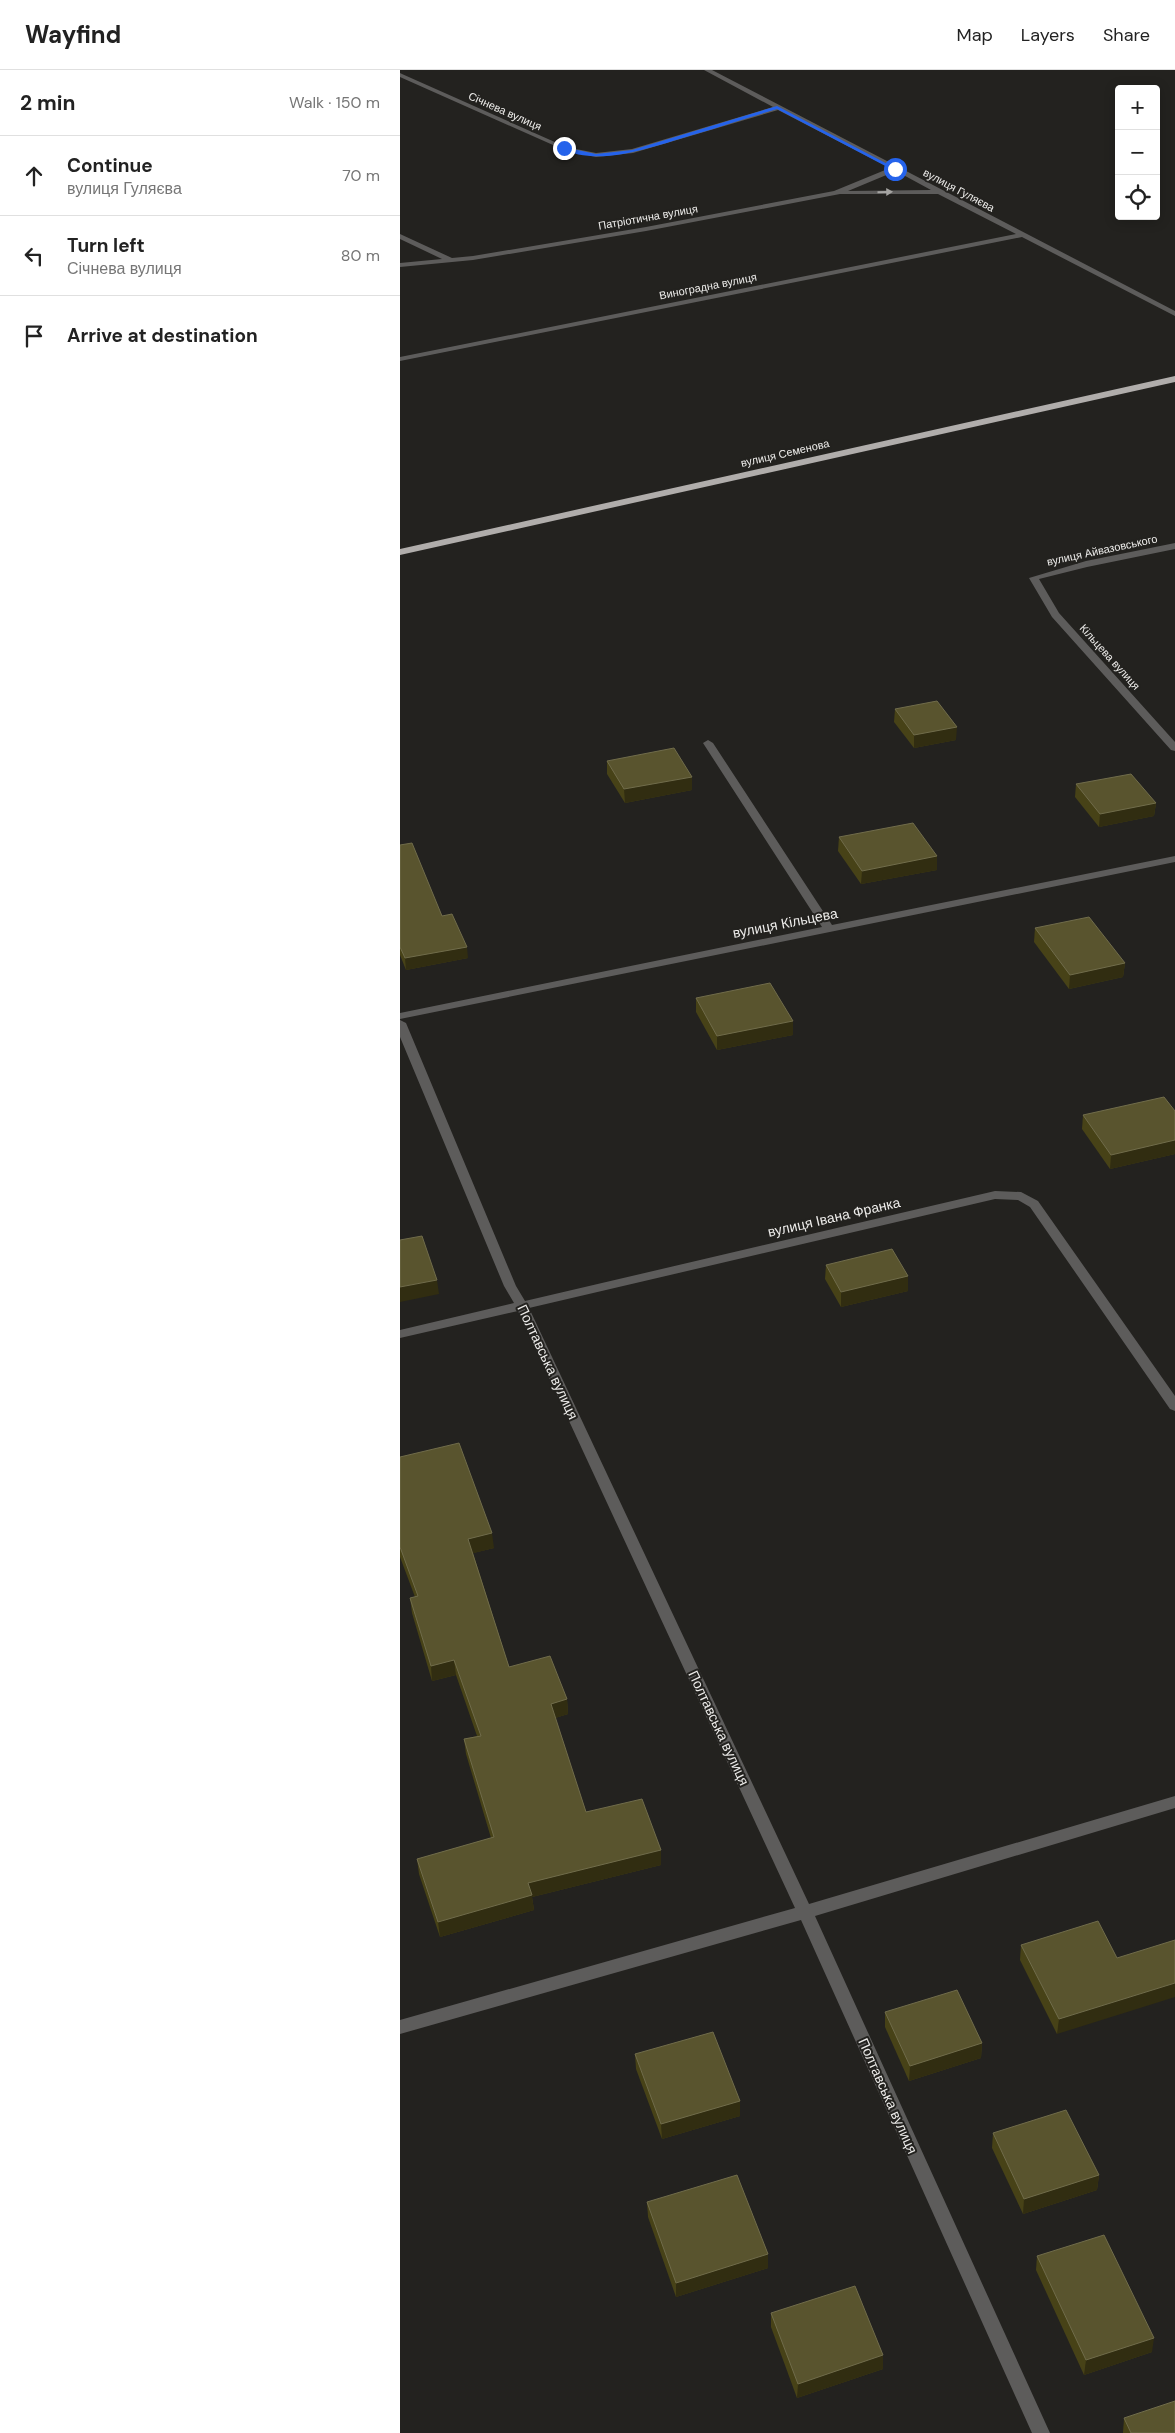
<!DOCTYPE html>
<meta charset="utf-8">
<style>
:root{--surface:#fff;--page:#f6f6f6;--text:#222;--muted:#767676;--line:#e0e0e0}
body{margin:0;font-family:"DM Sans",sans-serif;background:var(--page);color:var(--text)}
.controls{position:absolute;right:15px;top:15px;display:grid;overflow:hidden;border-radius:5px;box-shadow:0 2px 12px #0003}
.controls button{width:45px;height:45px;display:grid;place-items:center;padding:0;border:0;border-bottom:1px solid var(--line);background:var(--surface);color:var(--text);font:25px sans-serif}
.stop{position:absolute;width:15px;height:15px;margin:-11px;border:4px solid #2563eb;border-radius:50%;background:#fff}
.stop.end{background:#2563eb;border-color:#fff;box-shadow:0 1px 5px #0008}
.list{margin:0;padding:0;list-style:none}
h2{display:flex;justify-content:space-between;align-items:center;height:65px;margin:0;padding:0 20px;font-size:21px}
h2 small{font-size:16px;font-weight:400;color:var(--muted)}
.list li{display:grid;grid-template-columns:32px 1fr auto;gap:15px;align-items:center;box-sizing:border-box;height:80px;padding:0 20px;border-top:1px solid var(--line)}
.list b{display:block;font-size:19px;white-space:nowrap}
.list p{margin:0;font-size:16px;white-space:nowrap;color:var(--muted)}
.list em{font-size:16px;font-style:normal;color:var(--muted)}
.icon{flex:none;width:28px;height:28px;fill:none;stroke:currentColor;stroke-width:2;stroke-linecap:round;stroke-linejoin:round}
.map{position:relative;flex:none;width:775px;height:2363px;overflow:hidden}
header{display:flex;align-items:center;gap:30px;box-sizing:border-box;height:70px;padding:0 25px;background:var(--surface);border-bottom:1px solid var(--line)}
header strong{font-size:24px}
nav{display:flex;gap:28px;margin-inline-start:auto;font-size:18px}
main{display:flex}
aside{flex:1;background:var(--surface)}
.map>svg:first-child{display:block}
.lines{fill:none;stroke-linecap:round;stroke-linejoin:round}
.minor{fill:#5d5c5b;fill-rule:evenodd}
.highway{fill:#b0adab;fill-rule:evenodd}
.wall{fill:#474217}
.shaded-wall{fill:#312d11}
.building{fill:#59542e;stroke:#706c4b}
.oneway{fill:#a5a4a2}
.route{fill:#2563eb}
.labels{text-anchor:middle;stroke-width:4;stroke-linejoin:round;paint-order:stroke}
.far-street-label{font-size:11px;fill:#edecea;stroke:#23221f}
.street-label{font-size:14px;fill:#edecea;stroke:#23221f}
</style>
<header>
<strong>Wayfind</strong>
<nav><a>Map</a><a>Layers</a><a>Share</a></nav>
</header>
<main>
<aside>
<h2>2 min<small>Walk · 150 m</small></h2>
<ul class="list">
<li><svg class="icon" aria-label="ahead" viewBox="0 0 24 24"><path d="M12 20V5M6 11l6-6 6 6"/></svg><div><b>Continue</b><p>вулиця Гуляєва</p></div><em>70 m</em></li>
<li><svg class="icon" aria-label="left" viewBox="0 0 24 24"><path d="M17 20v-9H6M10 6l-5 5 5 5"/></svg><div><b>Turn left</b><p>Січнева вулиця</p></div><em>80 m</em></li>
<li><svg class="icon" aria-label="arrive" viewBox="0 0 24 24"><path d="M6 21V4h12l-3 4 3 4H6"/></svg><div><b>Arrive at destination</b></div></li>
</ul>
</aside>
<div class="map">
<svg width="775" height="2363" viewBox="0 0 775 2363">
<rect width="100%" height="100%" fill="#23221f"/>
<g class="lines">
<!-- minor -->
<g class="minor">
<path d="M 304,0 L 312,0 L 775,241 L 775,246 L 622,167 L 0,291 L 0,287 L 616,164 L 538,124 L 440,124 L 246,161 L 73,190 L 0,197 L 0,193 L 42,189 L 0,169 L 0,164 L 52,188 L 73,186 L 246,157 L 434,121 L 490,98 L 378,40 L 233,83 L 196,87 L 162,79 L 0,7 L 0,3 L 2,4 L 166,77 L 196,83 L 232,79 L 373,37 ZM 496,101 L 531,120 L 448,121 Z"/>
<polygon points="775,473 775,479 687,497 639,509 659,543 775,672 775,681 771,680 652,547 629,508 686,491"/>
<polygon points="308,670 313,673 432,855 775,786 775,792 0,949 0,943 422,857 303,673"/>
<polygon points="0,950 6,953 116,1216 125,1231 595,1121 621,1122 638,1131 775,1326 775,1341 770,1339 630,1137 618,1130 595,1129 129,1238 409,1834 775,1726 775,1738 415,1846 650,2363 632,2363 401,1850 0,1964 0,1950 395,1838 118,1241 0,1268 0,1260 114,1233 104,1216 0,967"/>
</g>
<!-- highway -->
<polygon class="highway" points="775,306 775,312 0,485 0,479"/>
</g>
<!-- wall -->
<g class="wall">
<polygon points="495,639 556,670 514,678 494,652"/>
<polygon points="207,691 292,720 225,733 207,704"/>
<polygon points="676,714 756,733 754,746 699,757 675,727"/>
<polygon points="439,767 537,786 537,800 461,814 438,781"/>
<polygon points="0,775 42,846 68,888 6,900 0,885"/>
<polygon points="635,858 725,893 723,907 669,919 634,872"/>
<polygon points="296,928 393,965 317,980 296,942"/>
<polygon points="775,1041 775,1084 710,1099 682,1059 683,1045"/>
<polygon points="426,1195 508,1206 508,1221 441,1237 425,1209"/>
<polygon points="0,1387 94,1478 73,1483 109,1597 167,1629 168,1644 155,1648 186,1742 261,1795 132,1827 134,1840 40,1867 19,1804 17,1789 91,1768 66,1684 64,1669 77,1666 56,1605 32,1611 12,1543 10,1528 15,1527 0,1487"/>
<polygon points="621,1875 717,1888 657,1964 620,1890"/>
<polygon points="485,1942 582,1973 581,1988 509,2011 485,1957"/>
<polygon points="235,1984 340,2031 340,2046 262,2069 236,1999"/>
<polygon points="593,2063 699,2105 697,2120 623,2144 592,2078"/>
<polygon points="247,2132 368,2198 276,2227 248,2147"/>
<polygon points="637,2186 752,2282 684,2305 636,2200"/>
<polygon points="371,2243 483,2299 397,2328 371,2257"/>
<polygon points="724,2348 775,2363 723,2363"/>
</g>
<!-- shaded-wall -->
<g class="shaded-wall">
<polygon points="557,657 556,670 514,678 514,665"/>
<polygon points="292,707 292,720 225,733 224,719"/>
<polygon points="756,733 754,746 699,757 700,744"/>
<polygon points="537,786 537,800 461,814 462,801"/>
<polygon points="67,877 68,888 6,900 5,888"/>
<polygon points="725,893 723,907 669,919 670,905"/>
<polygon points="393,951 393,965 317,980 317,966"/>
<polygon points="775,1070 775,1084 710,1099 711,1085"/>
<polygon points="508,1206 508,1221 441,1237 441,1222"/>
<polygon points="37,1210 39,1224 0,1232 0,1217"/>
<polygon points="92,1463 94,1478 70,1484 68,1469"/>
<polygon points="54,1590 56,1605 32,1611 31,1596"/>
<polygon points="167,1629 168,1644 152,1649 151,1634"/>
<polygon points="261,1780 261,1795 132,1827 134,1840 40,1867 38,1852 128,1813"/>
<polygon points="775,1913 775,1927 657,1964 659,1949"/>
<polygon points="582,1973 581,1988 509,2011 510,1996"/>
<polygon points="340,2031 340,2046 262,2069 261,2054"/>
<polygon points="699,2105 697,2120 623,2144 624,2129"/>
<polygon points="368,2184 368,2198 276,2227 276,2213"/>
<polygon points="754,2268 752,2282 684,2305 686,2290"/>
<polygon points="483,2285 483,2299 397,2328 398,2314"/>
</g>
<!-- building -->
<g class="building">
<polygon points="537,631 557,657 514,665 495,639"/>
<polygon points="274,678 292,707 224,719 207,691"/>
<polygon points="731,704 756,733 700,744 676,714"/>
<polygon points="513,753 537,786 462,801 439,767"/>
<polygon points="12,773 42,846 52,844 67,877 5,888 0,877 0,775"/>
<polygon points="689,847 725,893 670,905 635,858"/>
<polygon points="370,913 393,951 317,966 296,928"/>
<polygon points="764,1027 775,1041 775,1070 711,1085 683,1045"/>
<polygon points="22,1166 37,1210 0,1217 0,1170"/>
<polygon points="492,1179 508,1206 441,1222 426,1195"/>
<polygon points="59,1373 92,1463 68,1469 109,1597 150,1586 167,1629 151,1634 186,1742 242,1729 261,1780 128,1813 132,1825 38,1852 17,1789 94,1767 64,1669 81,1666 54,1590 31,1596 10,1528 18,1526 0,1477 0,1387"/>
<polygon points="698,1851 717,1888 775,1870 775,1913 659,1949 621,1875"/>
<polygon points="557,1920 582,1973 510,1996 485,1942"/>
<polygon points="313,1962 340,2031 261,2054 235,1984"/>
<polygon points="666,2040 699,2105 624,2129 593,2063"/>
<polygon points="337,2105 368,2184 276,2213 247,2132"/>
<polygon points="704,2165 754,2268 686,2290 637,2186"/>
<polygon points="455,2216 483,2285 398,2314 371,2243"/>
<polygon points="775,2331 775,2363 731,2363 724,2348"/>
</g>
<!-- one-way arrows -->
<defs><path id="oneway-solid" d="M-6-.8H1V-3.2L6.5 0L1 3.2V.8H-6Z" transform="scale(1.25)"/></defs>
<use class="oneway" href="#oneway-solid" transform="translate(485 122) rotate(-1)"/>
<!-- route -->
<path class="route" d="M 377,36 L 497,99 L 493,100 L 377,39 C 350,47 323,56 296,64 C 257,75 199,99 161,78 L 164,77 L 196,84 L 232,80 Z"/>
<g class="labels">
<!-- far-street labels -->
<g class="far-street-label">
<text transform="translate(105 41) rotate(24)" y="4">Січнева вулиця</text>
<text transform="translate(559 120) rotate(28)" y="4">вулиця Гуляєва</text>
<text transform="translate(248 147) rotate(-10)" y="4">Патріотична вулиця</text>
<text transform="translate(308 216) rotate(-11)" y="4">Виноградна вулиця</text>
<text transform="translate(385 383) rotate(-13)" y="4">вулиця Семенова</text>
<text transform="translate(702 480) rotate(-12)" y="4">вулиця Айвазовського</text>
<text transform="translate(710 587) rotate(48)" y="4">Кільцева вулиця</text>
</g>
<!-- street labels -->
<g class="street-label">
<text transform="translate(385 853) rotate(-11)" y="5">вулиця Кільцева</text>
<text transform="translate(434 1147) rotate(-13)" y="5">вулиця Івана Франка</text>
<text transform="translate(148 1292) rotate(65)" y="5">Полтавська вулиця</text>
<text transform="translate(319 1658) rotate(65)" y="5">Полтавська вулиця</text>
<text transform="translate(488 2026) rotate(66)" y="5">Полтавська вулиця</text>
</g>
</g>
</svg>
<div class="controls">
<button>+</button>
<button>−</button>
<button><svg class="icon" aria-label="locate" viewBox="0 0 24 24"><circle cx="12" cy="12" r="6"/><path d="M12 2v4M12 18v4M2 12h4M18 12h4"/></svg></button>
</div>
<div class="stop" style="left:495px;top:99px"></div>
<div class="stop end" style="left:164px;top:78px"></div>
</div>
</main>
